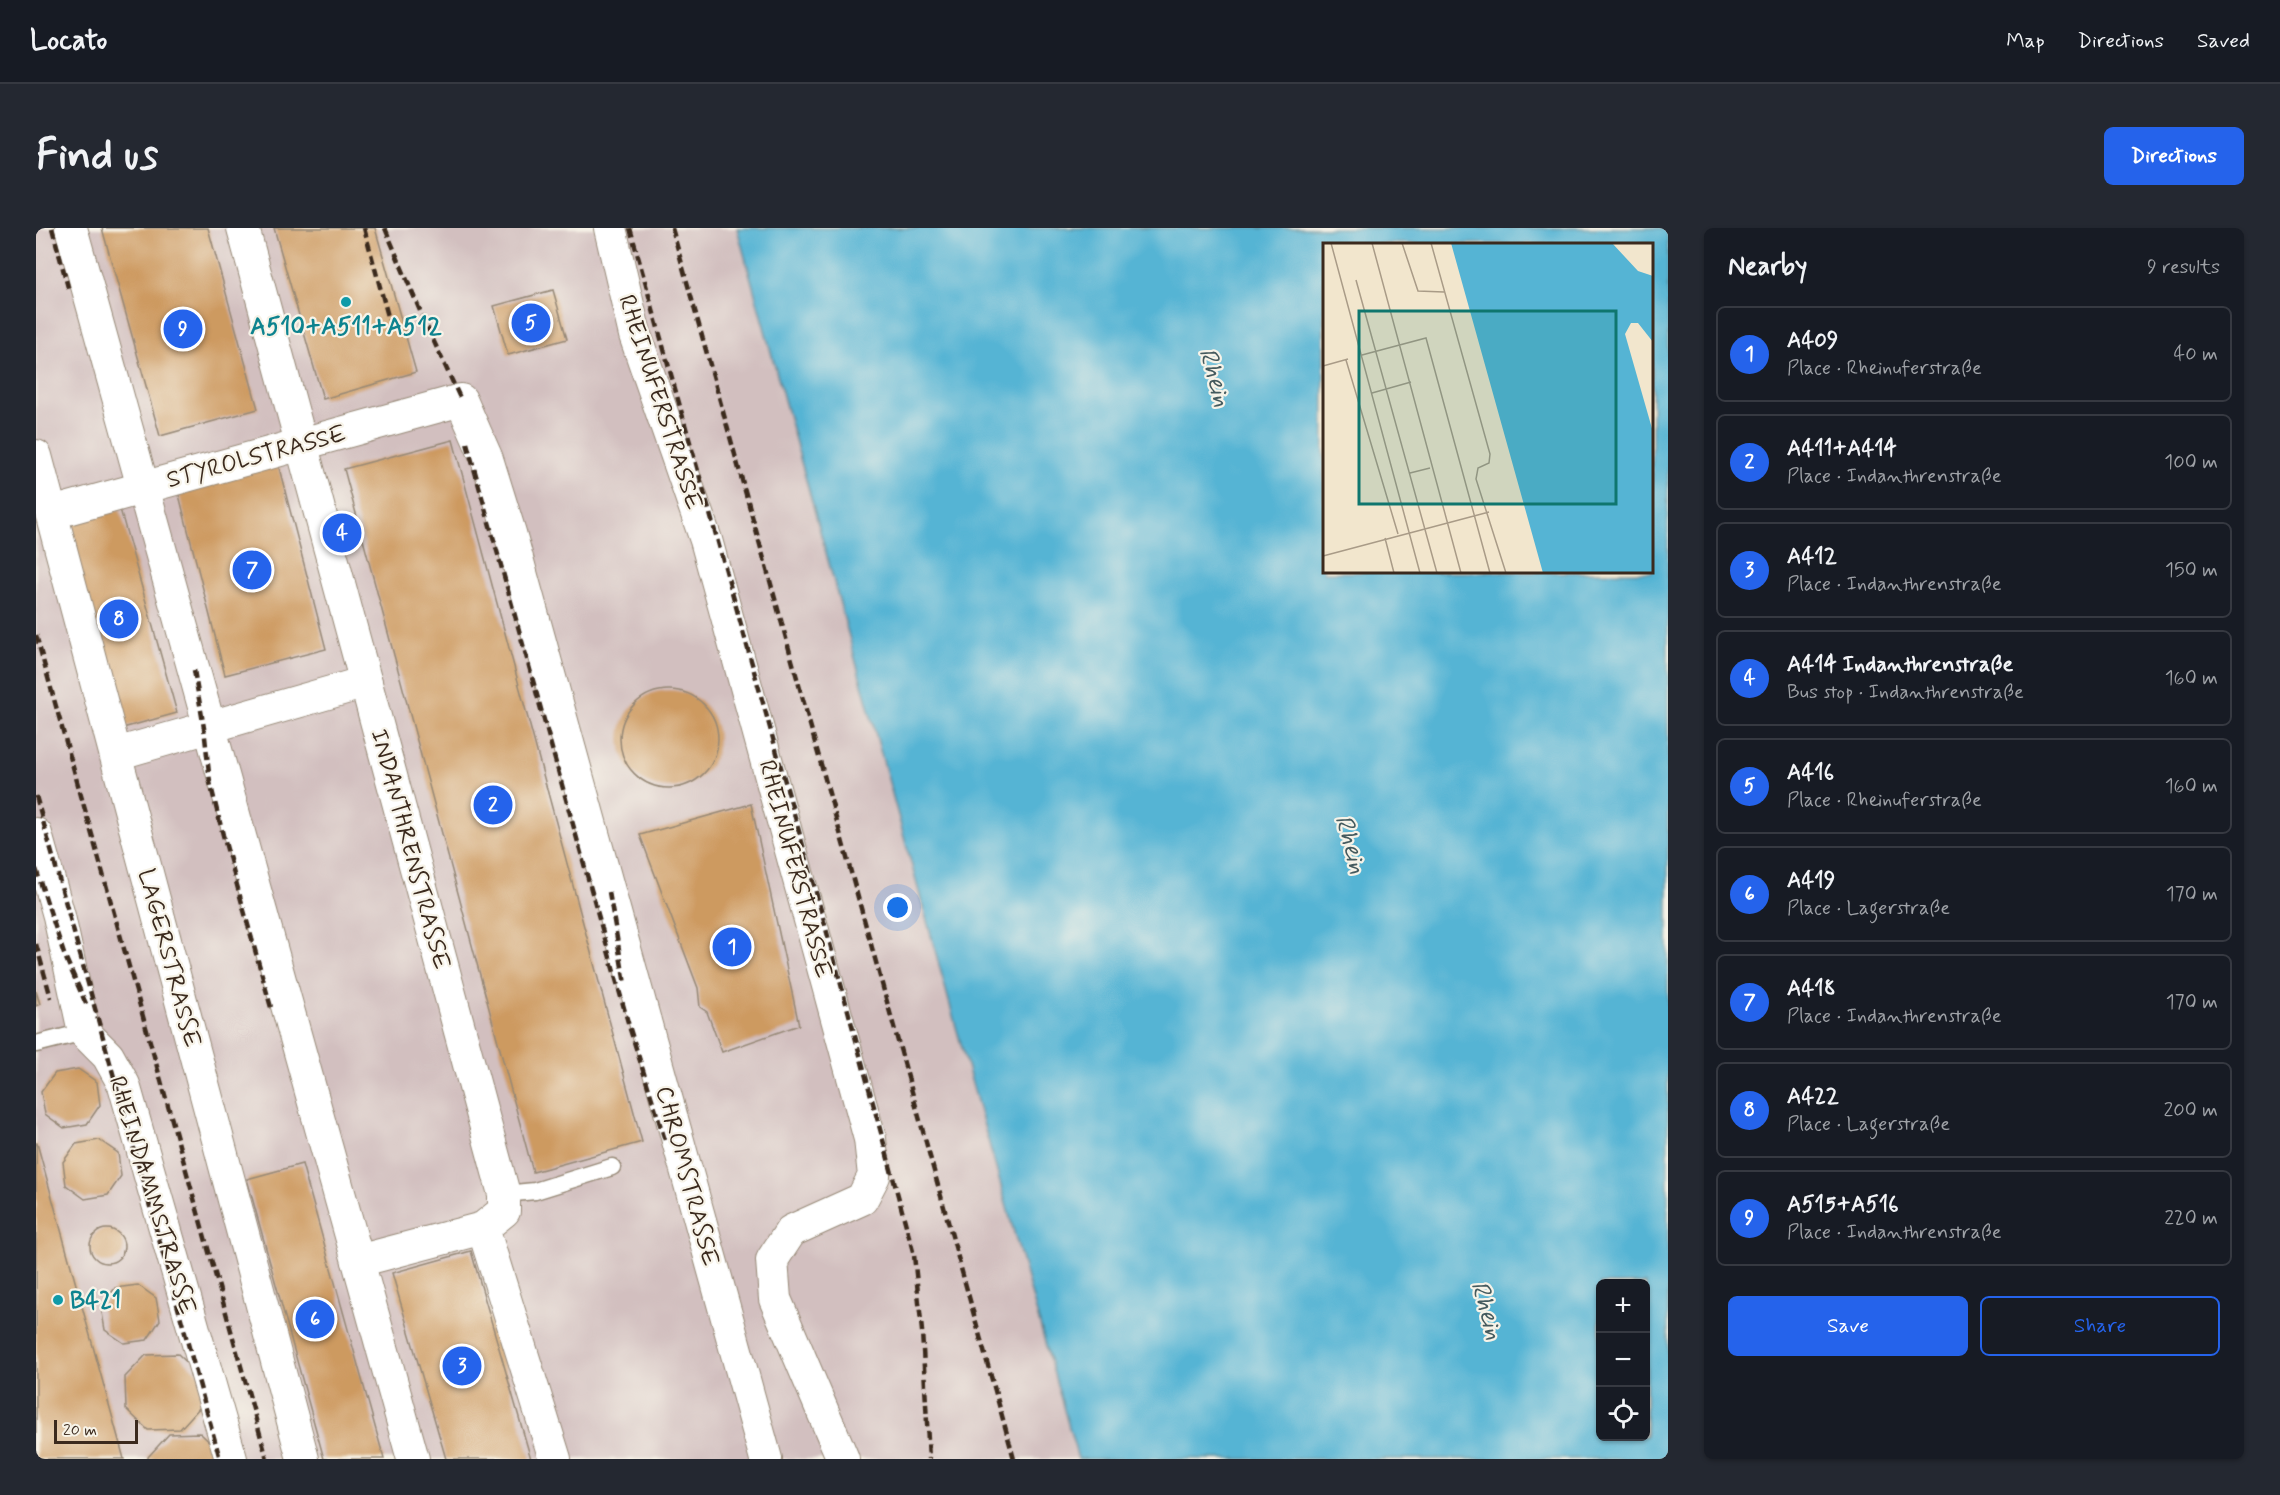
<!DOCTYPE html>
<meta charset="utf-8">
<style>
:root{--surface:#171b24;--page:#242831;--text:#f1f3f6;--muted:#9ea1a6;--line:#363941;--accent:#2563eb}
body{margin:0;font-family:Mynerve,sans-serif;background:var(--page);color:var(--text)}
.controls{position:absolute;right:18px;bottom:18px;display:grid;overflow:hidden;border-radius:9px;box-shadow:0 2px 4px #0004}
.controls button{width:54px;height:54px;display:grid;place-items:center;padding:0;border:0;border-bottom:2px solid var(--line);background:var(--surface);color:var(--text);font:30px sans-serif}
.scale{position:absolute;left:18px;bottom:15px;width:84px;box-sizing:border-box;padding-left:6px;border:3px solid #3b2a1e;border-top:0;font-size:16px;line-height:21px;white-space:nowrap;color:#3b2a1e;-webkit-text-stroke:4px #f7f3e8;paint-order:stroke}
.you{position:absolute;left:862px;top:680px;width:21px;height:21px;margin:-15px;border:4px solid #fff;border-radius:50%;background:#1a73e8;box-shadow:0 0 0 9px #1a73e833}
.badge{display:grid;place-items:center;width:39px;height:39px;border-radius:50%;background:var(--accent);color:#fff;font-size:20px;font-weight:700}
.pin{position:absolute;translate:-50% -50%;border:3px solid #fff;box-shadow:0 2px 6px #0006}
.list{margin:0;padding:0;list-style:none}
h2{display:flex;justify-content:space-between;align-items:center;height:78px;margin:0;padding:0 24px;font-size:26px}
h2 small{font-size:20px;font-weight:400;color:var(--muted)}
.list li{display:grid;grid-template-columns:39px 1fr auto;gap:18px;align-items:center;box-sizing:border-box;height:96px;margin:0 12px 12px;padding:0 12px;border:2px solid var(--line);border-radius:9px}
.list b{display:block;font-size:22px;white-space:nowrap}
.list p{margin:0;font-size:20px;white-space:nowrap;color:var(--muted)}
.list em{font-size:20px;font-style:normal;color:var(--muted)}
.actions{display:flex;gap:12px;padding:18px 24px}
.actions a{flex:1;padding:14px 0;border:2px solid var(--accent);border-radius:9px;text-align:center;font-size:21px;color:var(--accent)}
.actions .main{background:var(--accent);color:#fff}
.icon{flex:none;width:33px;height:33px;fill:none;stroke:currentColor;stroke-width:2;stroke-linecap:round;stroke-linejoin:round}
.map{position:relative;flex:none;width:1632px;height:1231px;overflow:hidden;border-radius:9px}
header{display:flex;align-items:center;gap:36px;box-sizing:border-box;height:84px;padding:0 30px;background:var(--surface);border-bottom:2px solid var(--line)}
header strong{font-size:28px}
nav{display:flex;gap:33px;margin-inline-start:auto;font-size:21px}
.intro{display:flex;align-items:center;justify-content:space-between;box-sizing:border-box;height:144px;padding:0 36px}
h1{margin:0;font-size:42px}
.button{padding:15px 27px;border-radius:9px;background:var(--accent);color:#fff;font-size:21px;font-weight:700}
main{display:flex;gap:36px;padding:0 36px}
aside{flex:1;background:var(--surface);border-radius:9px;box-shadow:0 2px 4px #0004}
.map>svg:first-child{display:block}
.industrial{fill:#d2bfbf}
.water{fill:#55b4d4;stroke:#486f79;stroke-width:1.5;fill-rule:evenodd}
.building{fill:#cd9a61}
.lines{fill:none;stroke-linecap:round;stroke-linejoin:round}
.lane-casing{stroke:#968876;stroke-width:19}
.street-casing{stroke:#968876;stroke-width:34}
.lane{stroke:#fff;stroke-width:16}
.street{stroke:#fff;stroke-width:32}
.rail{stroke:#3b2a1e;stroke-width:4.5;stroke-dasharray:9 4.5;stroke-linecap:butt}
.culture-dot{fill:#0f9aa8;stroke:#f7f3e8;stroke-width:2}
.labels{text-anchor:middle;stroke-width:4.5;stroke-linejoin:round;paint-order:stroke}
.culture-label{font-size:24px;font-weight:bold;fill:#0d838f;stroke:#f7f3e8}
.street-label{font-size:24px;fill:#3b2a1e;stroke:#f7f3e8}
.water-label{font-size:26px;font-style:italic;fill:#445a5e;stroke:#f7f3e8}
.inset-road{fill:none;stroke:#a99b87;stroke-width:1.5}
.view{fill:#0f766e;fill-opacity:0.15;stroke:#0f766e;stroke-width:3}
.inset-edge{fill:none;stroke:#3b2a1e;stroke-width:3}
</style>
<header>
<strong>Locato</strong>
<nav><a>Map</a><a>Directions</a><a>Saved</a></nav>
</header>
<div class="intro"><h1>Find us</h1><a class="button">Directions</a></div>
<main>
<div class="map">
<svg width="1632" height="1231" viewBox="0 0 1632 1231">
<rect width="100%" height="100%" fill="#f7f3e8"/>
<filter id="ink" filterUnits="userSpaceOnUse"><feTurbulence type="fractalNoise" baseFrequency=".0167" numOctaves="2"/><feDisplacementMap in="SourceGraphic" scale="12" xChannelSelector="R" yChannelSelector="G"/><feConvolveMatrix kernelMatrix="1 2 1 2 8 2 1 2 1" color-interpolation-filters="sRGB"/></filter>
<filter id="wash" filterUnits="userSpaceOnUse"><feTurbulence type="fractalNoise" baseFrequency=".008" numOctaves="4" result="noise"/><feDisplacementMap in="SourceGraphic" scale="24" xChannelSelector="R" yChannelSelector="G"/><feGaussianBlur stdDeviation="1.35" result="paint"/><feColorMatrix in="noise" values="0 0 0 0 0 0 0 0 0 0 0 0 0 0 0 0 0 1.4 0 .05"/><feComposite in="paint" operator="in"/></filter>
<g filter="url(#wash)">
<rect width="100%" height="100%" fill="#f2e6cd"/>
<!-- industrial -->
<polygon class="industrial" points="0,0 701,0 919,795 1042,1231 0,1231"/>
<!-- water -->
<path class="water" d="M 701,0 L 1632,0 L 1632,1231 L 1042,1231 L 919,795 ZM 1288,16 L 1616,16 L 1616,344 L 1288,344 ZM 1564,1056 L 1610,1056 L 1610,1208 L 1564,1208 Z"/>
<g id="blocks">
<!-- building -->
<g class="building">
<polygon points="66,0 172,0 222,181 124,208"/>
<polygon points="238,0 339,0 380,144 287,171"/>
<polygon points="517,62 531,111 472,127 458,78"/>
<polygon points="417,212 606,914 497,944 308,241"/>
<polygon points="242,236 290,421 189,447 142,263"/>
<polygon points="84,281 141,485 83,501 26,297"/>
<circle cx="633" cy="511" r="49"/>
<polygon points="715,576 763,797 686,824 671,784 664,779 662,760 604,607"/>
<polygon points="0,763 4,776 0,778"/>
<polygon points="42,841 61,854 64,877 51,896 28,900 9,886 5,864 19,845"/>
<polygon points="63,912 82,925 85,948 72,967 49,971 30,957 27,934 40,916"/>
<polygon points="0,915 1,915 88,1231 0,1231"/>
<polygon points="266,936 348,1231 288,1231 211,951"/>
<circle cx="71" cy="1018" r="17"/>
<polygon points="435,1023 495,1231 410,1231 356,1045"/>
<polygon points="102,1057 120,1070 124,1092 111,1112 88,1115 69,1102 65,1079 79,1060"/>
<polygon points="142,1126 164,1147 165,1178 144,1201 112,1202 90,1181 89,1149 110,1127"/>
<polygon points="164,1205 187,1227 187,1231 112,1231 112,1229 133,1206"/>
</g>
</g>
</g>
<g filter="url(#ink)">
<use href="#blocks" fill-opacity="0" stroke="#968876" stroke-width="1.5"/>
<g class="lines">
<!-- lane casing -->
<g class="lane-casing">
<g id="lane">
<polyline points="0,816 48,804"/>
<polyline points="468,966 499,963 576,939"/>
</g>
</g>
<!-- street casing -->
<g class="street-casing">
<g id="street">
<polyline points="35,0 377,1231"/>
<polyline points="207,0 468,966 468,983 447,1000 322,1033"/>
<polyline points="574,0 599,107 670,312 834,911 838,948 826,971 755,1003 736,1032 739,1071 807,1231"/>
<polyline points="0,228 267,1231"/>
<polyline points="16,285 425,172 451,231 474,305 730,1231"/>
<polyline points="80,526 330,454"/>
<polyline points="0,606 23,688 48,804 72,828 88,857 195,1231"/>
<polyline points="447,1000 519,1231"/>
</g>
</g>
<!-- lane -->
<use href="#lane" class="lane"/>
<!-- street -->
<use href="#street" class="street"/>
<!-- rail -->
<g class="rail">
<polyline points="16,0 33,63"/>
<polyline points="328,0 353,92"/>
<polyline points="349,0 387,90 425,172"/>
<polyline points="594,0 783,675 878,1027 886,1103 893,1231"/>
<polyline points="636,0 978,1231"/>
<polyline points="431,215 593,798 629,912"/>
<polyline points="0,407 231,1231"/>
<polyline points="158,442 168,500 174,554 187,607 236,783"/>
<polyline points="0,568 184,1231"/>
<polyline points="0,641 28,726 51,778"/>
<polyline points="573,664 589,756"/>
<polyline points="0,716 15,770"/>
</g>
</g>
</g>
<!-- markers -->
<g class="culture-dot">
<circle cx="310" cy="74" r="6"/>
<circle cx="22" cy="1072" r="6"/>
</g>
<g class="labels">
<!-- culture labels -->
<g class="culture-label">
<text x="310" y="106">A510+A511+A512</text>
<text x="34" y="1080" text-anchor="start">B421</text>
</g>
<!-- street labels -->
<g class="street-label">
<text transform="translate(625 174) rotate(72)" y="8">RHEINUFERSTRASSE</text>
<text transform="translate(220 228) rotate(-15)" y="8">STYROLSTRASSE</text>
<text transform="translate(375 621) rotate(75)" y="8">INDANTHRENSTRASSE</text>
<text transform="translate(760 641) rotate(75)" y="8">RHEINUFERSTRASSE</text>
<text transform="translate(134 730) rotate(75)" y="8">LAGERSTRASSE</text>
<text transform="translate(652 948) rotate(75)" y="8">CHROMSTRASSE</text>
<text transform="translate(117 967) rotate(73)" y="8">RHEINDAMMSTRASSE</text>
</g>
<!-- water labels -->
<g class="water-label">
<text transform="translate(1180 149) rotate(74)" y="9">Rhein</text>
<text transform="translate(1316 616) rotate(74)" y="9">Rhein</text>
<text transform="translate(1452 1082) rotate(74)" y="9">Rhein</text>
</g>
</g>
<!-- overview -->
<g transform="translate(1287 15)">
<rect width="330" height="330" fill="#f2e6cd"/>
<path d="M 128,0 L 289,0 L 315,28 L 330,33 L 330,99 L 315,80 L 308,80 L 302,91 L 330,189 L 330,330 L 220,330 Z" fill="#55b4d4"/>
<path class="inset-road" d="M 8,0 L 97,330M 49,0 L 138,330M 79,0 L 95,48 L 121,49M 108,0 L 167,211 L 166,220 L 155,225 L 153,236 L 183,330M 33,37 L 114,330M 39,112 L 103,95 L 167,330M 23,117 L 75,291M 0,123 L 25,116M 49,150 L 88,139M 87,230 L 107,225M 62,295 L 71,330M 0,313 L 166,269"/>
<path class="view" d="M 36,68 L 293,68 L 293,261 L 36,261 Z"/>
<rect width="330" height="330" class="inset-edge"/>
</g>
</svg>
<div class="controls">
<button>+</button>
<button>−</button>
<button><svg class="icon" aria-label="locate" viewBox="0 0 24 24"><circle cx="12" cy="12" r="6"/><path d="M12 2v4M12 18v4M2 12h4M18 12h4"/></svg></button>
</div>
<div class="scale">20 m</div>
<div class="you"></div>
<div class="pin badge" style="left:696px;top:719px">1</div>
<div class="pin badge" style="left:457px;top:577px">2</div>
<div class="pin badge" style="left:426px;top:1138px">3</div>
<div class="pin badge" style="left:306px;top:305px">4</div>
<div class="pin badge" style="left:495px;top:95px">5</div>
<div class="pin badge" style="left:279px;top:1091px">6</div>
<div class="pin badge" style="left:216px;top:342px">7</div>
<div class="pin badge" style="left:83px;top:391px">8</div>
<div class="pin badge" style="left:147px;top:101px">9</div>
</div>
<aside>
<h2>Nearby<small>9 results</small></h2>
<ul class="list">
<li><span class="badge">1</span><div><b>A409</b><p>Place · Rheinuferstraße</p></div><em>40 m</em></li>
<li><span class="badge">2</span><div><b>A411+A414</b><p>Place · Indanthrenstraße</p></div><em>100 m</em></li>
<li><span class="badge">3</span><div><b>A412</b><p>Place · Indanthrenstraße</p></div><em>150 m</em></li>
<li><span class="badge">4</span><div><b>A414 Indanthrenstraße</b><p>Bus stop · Indanthrenstraße</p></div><em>160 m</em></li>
<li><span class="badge">5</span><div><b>A416</b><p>Place · Rheinuferstraße</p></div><em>160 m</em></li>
<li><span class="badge">6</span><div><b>A419</b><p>Place · Lagerstraße</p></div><em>170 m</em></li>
<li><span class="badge">7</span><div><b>A418</b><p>Place · Indanthrenstraße</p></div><em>170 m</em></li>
<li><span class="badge">8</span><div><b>A422</b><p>Place · Lagerstraße</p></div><em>200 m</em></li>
<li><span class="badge">9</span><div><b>A515+A516</b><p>Place · Indanthrenstraße</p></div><em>220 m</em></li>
</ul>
<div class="actions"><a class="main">Save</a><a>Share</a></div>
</aside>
</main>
